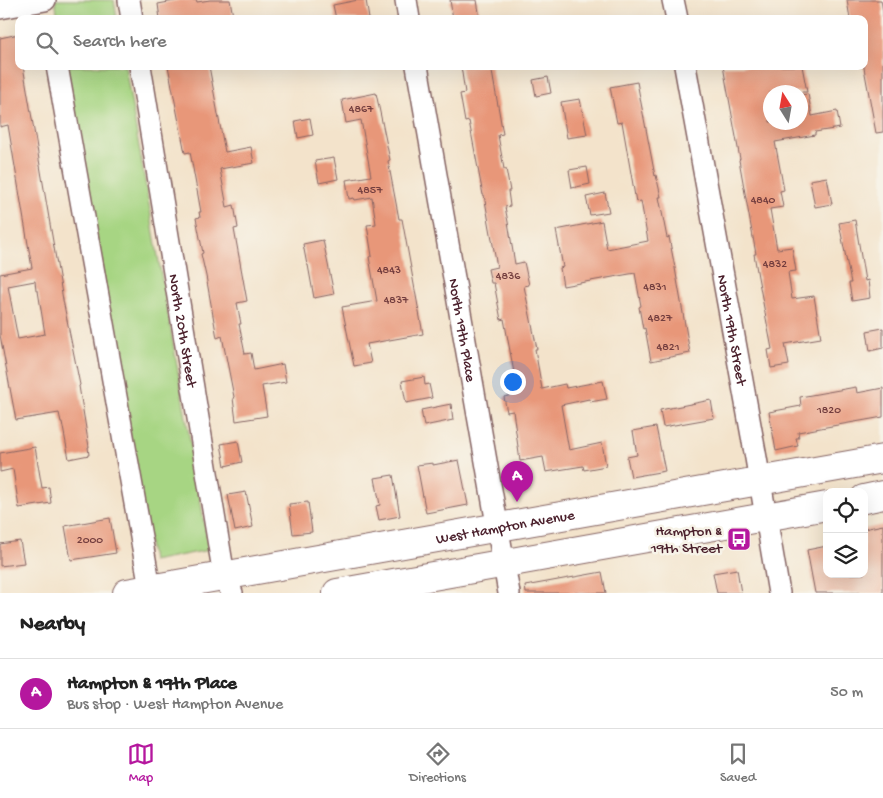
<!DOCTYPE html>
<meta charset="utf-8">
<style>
:root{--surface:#fff;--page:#f6f6f6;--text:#222;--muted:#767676;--line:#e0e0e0;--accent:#b5179e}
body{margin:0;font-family:"Gochi Hand",sans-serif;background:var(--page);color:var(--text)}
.controls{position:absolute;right:15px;bottom:15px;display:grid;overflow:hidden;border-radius:10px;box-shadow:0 5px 20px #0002}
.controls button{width:45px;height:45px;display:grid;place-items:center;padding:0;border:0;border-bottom:1px solid var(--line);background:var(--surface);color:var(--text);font:25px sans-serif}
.compass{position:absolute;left:763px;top:85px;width:45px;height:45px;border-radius:50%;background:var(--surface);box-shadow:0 5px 20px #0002;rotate:349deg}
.you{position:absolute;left:512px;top:381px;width:18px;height:18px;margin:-12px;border:4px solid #fff;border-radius:50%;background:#1a73e8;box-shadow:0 0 0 8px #1a73e833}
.badge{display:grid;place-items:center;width:32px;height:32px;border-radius:50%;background:var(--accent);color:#fff;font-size:16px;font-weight:700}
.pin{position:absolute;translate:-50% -41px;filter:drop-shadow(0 1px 2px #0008)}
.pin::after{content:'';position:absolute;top:26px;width:18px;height:15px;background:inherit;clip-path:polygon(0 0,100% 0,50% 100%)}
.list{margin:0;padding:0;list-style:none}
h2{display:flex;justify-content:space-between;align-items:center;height:65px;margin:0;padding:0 20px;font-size:21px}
h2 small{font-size:16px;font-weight:400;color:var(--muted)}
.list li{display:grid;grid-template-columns:32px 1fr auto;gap:15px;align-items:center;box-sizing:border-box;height:70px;padding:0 20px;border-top:1px solid var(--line)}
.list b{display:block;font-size:19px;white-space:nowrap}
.list p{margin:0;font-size:16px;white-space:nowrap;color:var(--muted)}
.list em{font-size:16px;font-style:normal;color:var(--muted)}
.icon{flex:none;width:28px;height:28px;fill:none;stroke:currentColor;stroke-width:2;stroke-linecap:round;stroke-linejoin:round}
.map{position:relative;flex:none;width:883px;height:593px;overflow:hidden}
.search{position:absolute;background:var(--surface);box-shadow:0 5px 20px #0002;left:15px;right:15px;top:15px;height:55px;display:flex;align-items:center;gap:12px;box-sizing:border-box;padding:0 18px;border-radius:10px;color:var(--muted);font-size:19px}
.sheet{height:135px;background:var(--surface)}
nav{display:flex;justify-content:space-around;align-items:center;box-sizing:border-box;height:70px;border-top:1px solid var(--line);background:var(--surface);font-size:14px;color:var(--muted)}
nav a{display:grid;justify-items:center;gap:2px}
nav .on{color:var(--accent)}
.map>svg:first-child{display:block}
.green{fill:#a7d583;stroke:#787a57}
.building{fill:#e89779;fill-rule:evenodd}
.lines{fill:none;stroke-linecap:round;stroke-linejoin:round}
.minor-casing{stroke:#856463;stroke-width:24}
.major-casing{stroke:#856463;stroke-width:30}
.minor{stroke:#fff;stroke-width:21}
.major{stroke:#fff;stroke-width:28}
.labels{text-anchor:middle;stroke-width:5;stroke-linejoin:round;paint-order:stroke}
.number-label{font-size:12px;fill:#723d3e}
.street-label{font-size:15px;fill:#4a1f2b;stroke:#f7f3e8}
.poi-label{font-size:15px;fill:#4a1f2b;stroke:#f7f3e8;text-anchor:end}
</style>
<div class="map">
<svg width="883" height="593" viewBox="0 0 883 593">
<rect width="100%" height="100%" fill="#f7f3e8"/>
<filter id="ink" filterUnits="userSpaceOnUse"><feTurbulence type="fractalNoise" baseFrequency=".02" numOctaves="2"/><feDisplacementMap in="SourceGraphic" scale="10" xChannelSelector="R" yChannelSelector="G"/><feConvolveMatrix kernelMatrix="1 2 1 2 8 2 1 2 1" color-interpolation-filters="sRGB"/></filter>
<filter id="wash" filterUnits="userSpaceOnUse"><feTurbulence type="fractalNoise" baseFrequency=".0096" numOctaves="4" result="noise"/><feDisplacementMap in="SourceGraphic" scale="20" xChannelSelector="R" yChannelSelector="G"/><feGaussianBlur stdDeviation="1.12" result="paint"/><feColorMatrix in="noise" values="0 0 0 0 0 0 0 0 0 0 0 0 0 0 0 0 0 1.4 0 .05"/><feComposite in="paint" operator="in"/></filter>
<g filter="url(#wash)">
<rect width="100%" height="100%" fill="#f3e3cb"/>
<!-- green -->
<g class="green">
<polygon points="55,0 114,0 117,19 58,19"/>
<polygon points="67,66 125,66 209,550 152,561"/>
</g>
<g id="blocks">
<!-- building -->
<g class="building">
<polygon points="180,0 196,0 197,2 210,0 230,0 233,16 218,19 160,19 158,4"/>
<polygon points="358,0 366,0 369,19 336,19 333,5"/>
<polygon points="450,0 477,0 480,19 453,19"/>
<polygon points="847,0 881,0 883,12 883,132 876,133 864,68 864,19 850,19"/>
<path d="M 19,34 L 19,66 L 23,66 L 63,300 L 80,385 L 79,386 L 89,447 L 88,447 L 89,455 L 69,459 L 62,422 L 61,422 L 59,413 L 16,420 L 0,335 L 0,274 L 32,268 L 8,125 L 0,127 L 0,38 ZM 35,281 L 36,291 L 38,291 L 45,334 L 18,339 L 8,286 Z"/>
<polygon points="168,66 209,66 225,152 251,147 254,163 220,169 227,207 234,205 238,228 234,229 247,301 237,303 241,324 239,324 245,354 251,353 254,370 283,364 286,382 262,386 267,416 236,421 233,398 234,397 222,336 217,338 206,276 201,254 203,253 196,218 200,217 199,212 201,212 190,152 185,153"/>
<polygon points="461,66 491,66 503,134 498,135 504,169 506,169 510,191 508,191 510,206 505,207 508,222 515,264 524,262 529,285 524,286 537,349 535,349 542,389 565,384 566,388 603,381 607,399 590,402 589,399 561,405 569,450 602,443 606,466 584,470 583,466 546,472 543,457 520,461 513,411 507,412 504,397 518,394 504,319 501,320 494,283 491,283 488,269 497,267 484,195 483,195 469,121 465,122 460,94 465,93"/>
<polygon points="723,66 802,66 807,92 770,92 770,122 800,122 800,95 808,94 812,116 837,111 840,128 815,132 815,135 775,142 784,190 780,191 783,207 770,209 777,249 792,247 796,271 788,272 792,299 814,296 821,338 785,344 789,365 771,368 768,350 772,349 758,277 754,254 756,254 739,160 740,159"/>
<polygon points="548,77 551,93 536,96 533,80"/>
<polygon points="637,82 655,176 656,175 661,197 659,197 667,238 669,237 675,268 690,353 651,361 645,328 643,329 639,307 641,306 635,273 563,286 560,268 563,267 556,230 602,221 607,249 648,241 641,201 636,202 622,122 617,123 610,87"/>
<polygon points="376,93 390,160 388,161 399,219 402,219 423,334 367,344 371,363 354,366 342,307 377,301 369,257 372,256 367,225 376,224 372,197 355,200 354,198 349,199 346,180 371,176 361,120 346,123 342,100"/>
<polygon points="580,99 587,135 567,138 561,102"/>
<polygon points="310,118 313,135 298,138 295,121"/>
<polygon points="334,158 338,179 319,183 315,161"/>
<polygon points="587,167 590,184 572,188 569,170"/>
<polygon points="827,177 832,204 815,207 810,180"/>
<polygon points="605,193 609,212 590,215 586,197"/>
<polygon points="855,220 865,281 868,280 870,298 852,301 849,283 851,283 839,223"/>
<polygon points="323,240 334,294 314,298 308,265 307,265 303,244"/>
<polygon points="883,328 883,348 870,351 867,331"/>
<polygon points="424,377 425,385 429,384 432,398 406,403 402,381"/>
<polygon points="856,387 857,393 883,388 883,417 798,432 799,438 796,438 798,446 776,451 769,412 801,406 800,397"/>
<polygon points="711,400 714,418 663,427 660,410"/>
<polygon points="451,404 453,420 424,426 421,410"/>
<polygon points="656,427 665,471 631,477 627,457 637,455 633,431"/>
<polygon points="238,441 242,462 225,466 221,444"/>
<polygon points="35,447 42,488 49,487 51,503 19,508 13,469 0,472 0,453"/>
<polygon points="459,460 468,505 426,513 417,465 433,463 433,465"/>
<polygon points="393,475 400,516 379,520 376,506 380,505 375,478"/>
<polygon points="246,492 253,527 235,531 228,495"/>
<polygon points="308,502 312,532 293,534 289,504"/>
<polygon points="110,518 116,553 71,560 65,526"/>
<polygon points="883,525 883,593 815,593 807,550 827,546 827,574 864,574 864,529"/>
<polygon points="20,541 24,563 0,566 0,544"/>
<polygon points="737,569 741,593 717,593 713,573"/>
<polygon points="602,572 606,593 526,593 525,586"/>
</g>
</g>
</g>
<g filter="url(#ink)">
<use href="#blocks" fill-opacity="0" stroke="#856463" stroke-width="1"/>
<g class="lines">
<!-- minor casing -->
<g class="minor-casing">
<g id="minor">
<polyline points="129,0 132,19"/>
<polyline points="406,0 409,19"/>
<polyline points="673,0 677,19"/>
<polyline points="0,8 45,0"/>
<polyline points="57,66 151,593"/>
<path id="s1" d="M 140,66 L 224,576 L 232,593"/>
<path id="s2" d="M 417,66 L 509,593"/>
<path id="s3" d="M 685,66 L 756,458 L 779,593"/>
</g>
</g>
<!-- major casing -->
<g class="major-casing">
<g id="major">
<polyline points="864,499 883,495"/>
<path id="s4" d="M 127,593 L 883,459"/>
<polyline points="337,593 827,506"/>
</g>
</g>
<!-- minor -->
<use href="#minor" class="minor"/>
<!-- major -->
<use href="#major" class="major"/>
</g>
</g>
<!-- icons -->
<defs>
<g id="bus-square" transform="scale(1.25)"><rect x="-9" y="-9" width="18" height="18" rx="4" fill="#b5179e" stroke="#f7f3e8"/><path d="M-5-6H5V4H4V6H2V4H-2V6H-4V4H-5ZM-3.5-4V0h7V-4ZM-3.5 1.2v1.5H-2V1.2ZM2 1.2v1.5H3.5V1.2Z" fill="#fff"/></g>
</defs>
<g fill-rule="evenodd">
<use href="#bus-square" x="739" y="539"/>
</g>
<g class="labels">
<!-- number labels -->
<g class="number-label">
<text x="361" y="112">4867</text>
<text x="370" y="193">4857</text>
<text x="763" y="203">4840</text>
<text x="775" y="267">4832</text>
<text x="389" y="273">4843</text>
<text x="508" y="279">4836</text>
<text x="655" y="290">4831</text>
<text x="396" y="303">4837</text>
<text x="660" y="321">4827</text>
<text x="668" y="350">4821</text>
<text x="829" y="413">1820</text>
<text x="90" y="543">2000</text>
</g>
<!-- street labels -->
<g class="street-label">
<text dy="5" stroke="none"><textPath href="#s1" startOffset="268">North 20th Street</textPath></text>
<text dy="5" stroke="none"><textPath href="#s2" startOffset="268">North 19th Place</textPath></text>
<text dy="5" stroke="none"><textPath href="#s3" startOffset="268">North 19th Street</textPath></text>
<text dy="5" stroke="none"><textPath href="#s4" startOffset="384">West Hampton Avenue</textPath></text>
</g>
<!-- poi labels -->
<g class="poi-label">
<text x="722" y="535">Hampton &amp;<tspan x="722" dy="17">19th Street</tspan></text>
</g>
</g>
</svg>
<div class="controls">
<button><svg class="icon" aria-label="locate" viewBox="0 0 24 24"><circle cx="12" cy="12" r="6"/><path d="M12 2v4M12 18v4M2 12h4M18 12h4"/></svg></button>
<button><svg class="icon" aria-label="layers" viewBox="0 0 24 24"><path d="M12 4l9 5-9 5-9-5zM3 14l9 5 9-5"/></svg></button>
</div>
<svg class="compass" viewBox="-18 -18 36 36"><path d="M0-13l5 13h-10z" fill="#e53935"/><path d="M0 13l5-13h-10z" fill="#767676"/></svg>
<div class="you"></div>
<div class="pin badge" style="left:517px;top:502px">A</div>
<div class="search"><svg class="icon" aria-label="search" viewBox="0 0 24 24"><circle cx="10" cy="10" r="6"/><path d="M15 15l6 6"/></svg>Search here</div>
</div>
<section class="sheet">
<h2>Nearby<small></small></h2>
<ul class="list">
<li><span class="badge">A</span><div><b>Hampton &amp; 19th Place</b><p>Bus stop · West Hampton Avenue</p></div><em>50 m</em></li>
</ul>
</section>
<nav>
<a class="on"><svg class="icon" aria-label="map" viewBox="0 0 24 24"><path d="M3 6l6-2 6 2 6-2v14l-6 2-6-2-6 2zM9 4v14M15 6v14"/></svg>Map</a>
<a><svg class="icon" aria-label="directions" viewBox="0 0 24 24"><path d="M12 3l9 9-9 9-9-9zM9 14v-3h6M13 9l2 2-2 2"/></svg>Directions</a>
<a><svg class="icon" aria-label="saved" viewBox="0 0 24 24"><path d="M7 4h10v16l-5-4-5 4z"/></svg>Saved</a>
</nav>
